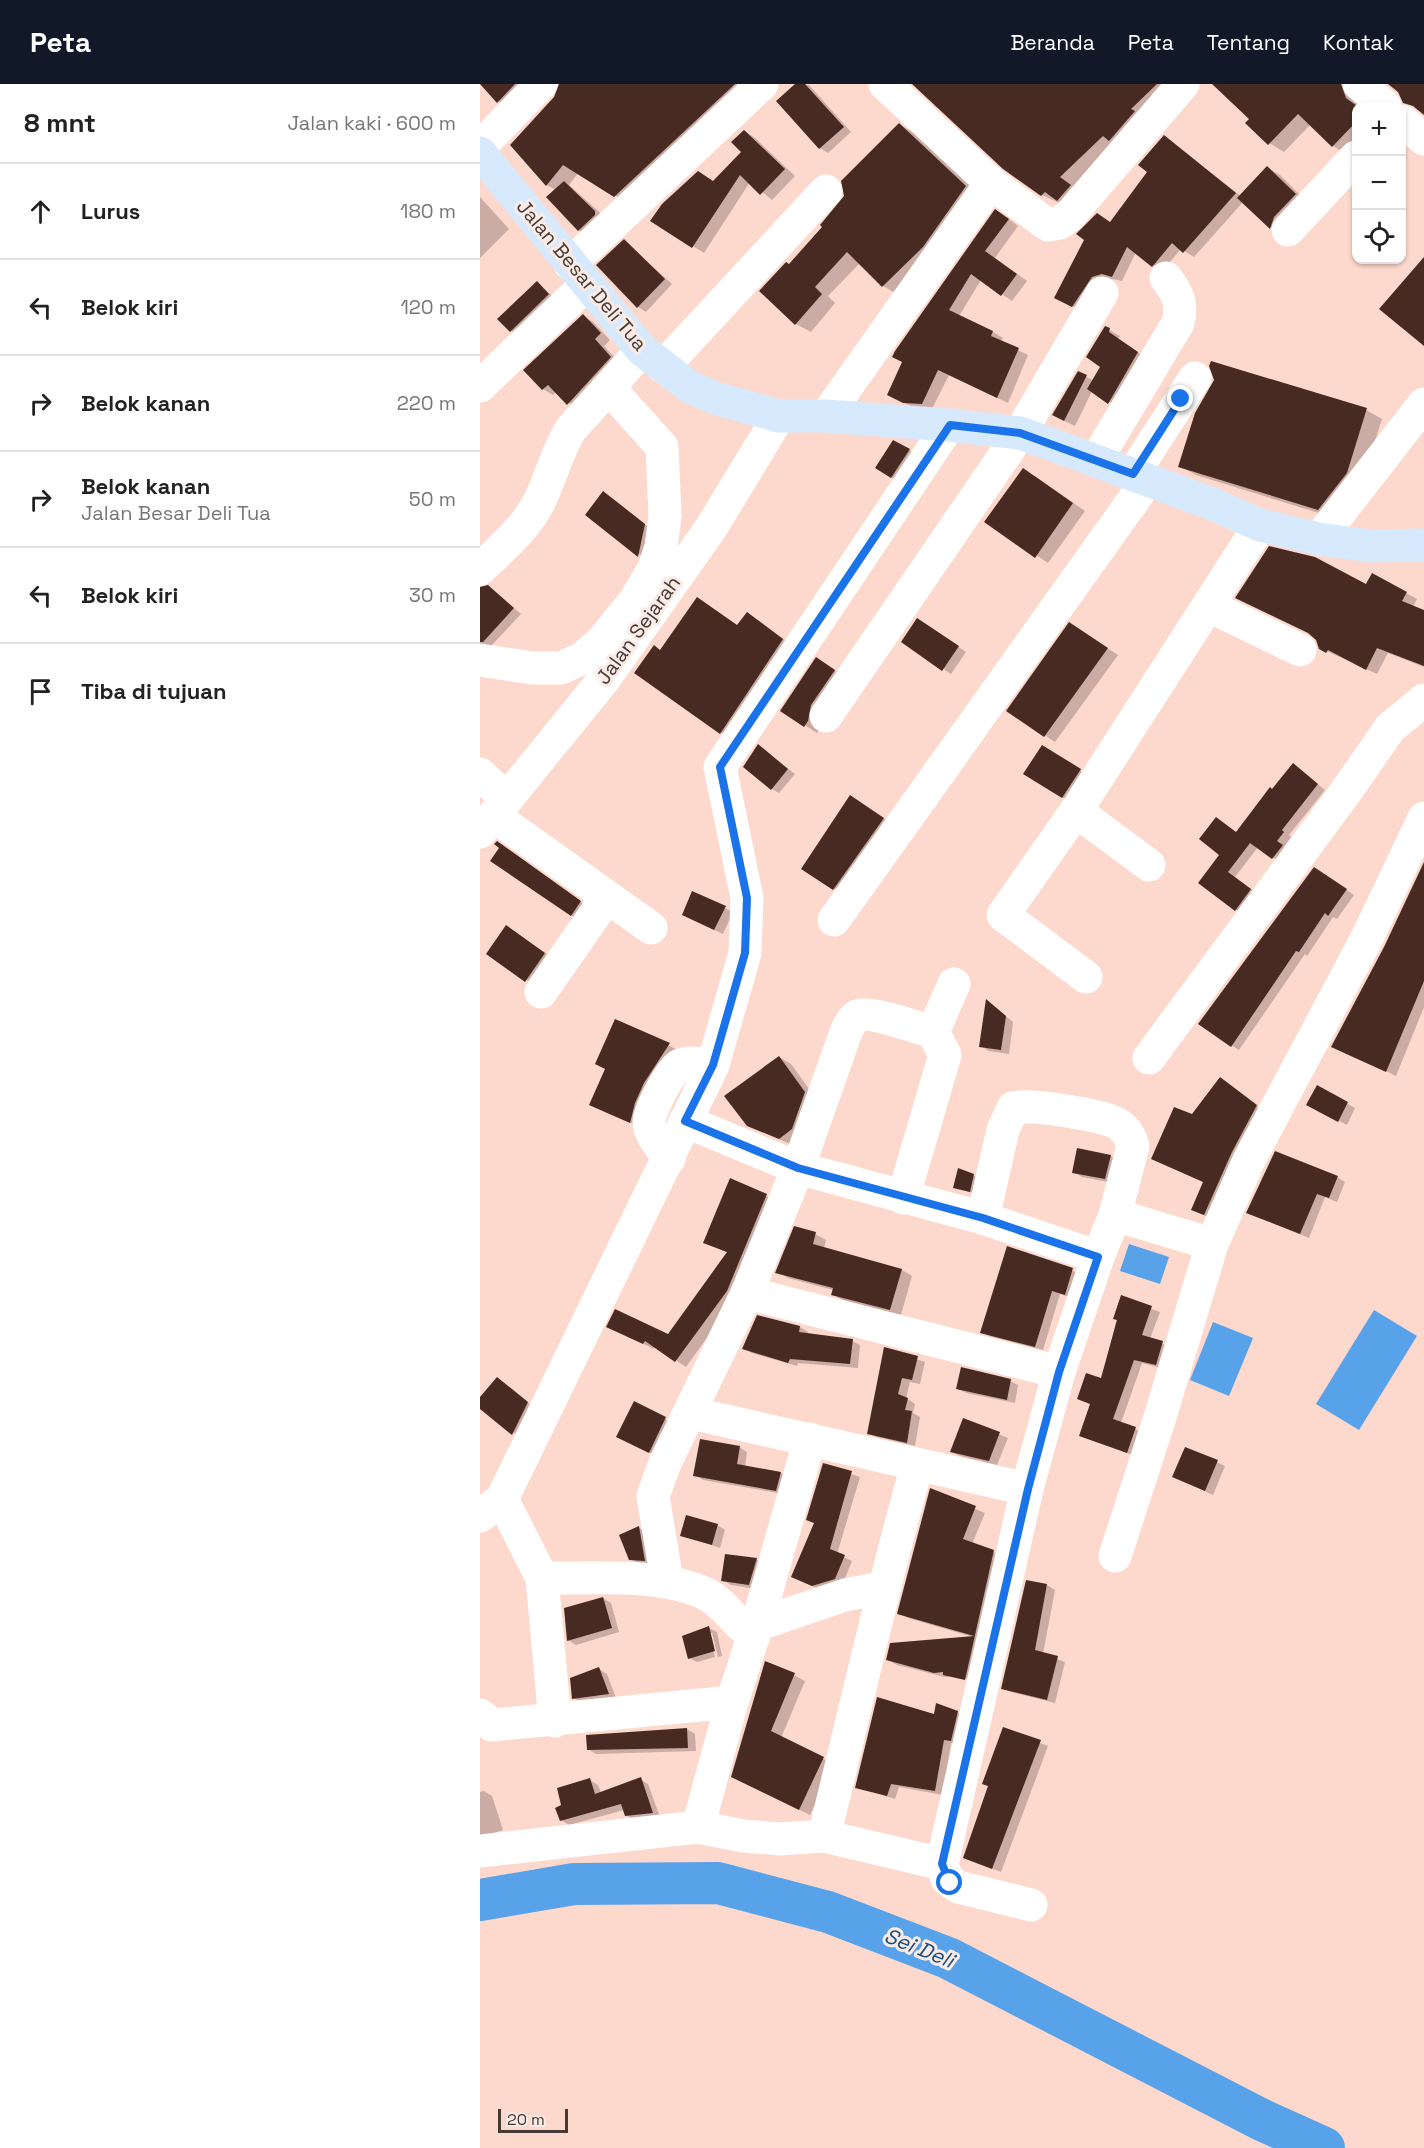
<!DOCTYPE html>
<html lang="id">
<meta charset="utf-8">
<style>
:root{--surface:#fff;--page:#f2f2f2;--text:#222;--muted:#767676;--line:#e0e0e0;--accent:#111827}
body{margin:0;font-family:"Space Grotesk",sans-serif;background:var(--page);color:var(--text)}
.controls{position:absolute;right:18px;top:18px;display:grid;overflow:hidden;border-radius:12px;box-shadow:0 2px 4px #0004}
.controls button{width:54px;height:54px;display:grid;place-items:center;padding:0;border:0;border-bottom:2px solid var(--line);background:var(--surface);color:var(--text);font:30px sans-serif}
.scale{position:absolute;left:18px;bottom:15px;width:70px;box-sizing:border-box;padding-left:6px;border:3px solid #473934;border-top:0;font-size:16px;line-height:21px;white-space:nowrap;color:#473934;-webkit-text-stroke:4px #faebe6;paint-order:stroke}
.stop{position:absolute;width:18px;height:18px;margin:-14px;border:4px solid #1a73e8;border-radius:50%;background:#fff}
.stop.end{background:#1a73e8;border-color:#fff;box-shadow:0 2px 6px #0008}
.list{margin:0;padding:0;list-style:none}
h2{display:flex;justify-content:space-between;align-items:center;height:78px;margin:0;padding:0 24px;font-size:26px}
h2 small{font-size:20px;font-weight:400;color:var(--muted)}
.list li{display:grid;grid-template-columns:39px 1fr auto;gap:18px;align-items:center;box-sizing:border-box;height:96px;padding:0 24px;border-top:2px solid var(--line)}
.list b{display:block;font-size:22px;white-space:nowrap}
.list p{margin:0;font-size:20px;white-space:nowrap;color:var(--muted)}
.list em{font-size:20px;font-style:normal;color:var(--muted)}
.icon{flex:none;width:33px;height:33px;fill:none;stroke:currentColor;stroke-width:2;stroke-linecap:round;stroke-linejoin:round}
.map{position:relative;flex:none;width:944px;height:2064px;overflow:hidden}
header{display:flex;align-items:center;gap:36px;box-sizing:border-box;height:84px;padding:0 30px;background:var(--accent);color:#fff}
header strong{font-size:28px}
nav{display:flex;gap:33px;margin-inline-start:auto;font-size:21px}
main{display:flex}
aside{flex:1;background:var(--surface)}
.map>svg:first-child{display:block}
.water{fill:#58a2e9}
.shadow{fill:#0003}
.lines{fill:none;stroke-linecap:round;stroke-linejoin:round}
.river{stroke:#58a2e9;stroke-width:42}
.building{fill:#472b22}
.minor{stroke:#fff;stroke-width:33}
.major{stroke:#d7e9fc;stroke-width:33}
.route{stroke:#1a73e8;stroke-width:8}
.labels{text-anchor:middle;stroke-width:6;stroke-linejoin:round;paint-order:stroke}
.street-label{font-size:20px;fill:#473934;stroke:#faebe6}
.water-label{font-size:21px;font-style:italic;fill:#1c4f7e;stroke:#faebe6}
</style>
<header>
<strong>Peta</strong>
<nav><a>Beranda</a><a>Peta</a><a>Tentang</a><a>Kontak</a></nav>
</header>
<main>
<aside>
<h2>8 mnt<small>Jalan kaki · 600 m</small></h2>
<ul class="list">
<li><svg class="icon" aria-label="ahead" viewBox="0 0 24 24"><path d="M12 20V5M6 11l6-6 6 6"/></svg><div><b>Lurus</b></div><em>180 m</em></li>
<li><svg class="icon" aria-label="left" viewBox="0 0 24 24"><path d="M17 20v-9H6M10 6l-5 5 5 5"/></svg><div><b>Belok kiri</b></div><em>120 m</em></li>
<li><svg class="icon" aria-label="right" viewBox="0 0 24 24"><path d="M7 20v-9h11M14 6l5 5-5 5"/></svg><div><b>Belok kanan</b></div><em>220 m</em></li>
<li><svg class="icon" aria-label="right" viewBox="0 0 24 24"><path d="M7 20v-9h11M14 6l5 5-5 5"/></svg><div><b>Belok kanan</b><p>Jalan Besar Deli Tua</p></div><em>50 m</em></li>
<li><svg class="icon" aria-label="left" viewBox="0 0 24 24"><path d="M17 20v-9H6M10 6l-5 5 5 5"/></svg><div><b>Belok kiri</b></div><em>30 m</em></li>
<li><svg class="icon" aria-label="arrive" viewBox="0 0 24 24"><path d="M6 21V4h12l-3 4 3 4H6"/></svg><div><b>Tiba di tujuan</b></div></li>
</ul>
</aside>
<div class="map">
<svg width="944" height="2064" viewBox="0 0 944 2064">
<rect width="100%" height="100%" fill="#fdd8cd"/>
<!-- water -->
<g class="water">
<polygon points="649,1160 689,1173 680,1200 640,1187"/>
<polygon points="894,1226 937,1252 879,1346 836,1320"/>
<polygon points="733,1238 773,1254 749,1312 710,1296"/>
</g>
<!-- shadow -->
<g class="shadow">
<polygon points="2,0 60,0 33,26 18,17"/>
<polygon points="81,0 278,0 149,120 98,89 89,101 127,135 111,153 98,146 76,106 67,101 32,61 76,13"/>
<polygon points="317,0 329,1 371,48 348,69 340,64 298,17"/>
<polygon points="435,0 701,0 593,125 562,111"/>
<polygon points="734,0 878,0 882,22 876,22 876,61 868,71 853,62 831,40 804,68 789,59 771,35"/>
<polygon points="420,41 434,49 500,111 417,210 403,202 380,179 348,212 355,219 331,248 316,240 281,207 310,182 344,143"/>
<polygon points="265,47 275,54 315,92 292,116 270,98 224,169 173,137 234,98 263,68"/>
<polygon points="684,53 761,112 788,84 800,91 827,118 802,150 791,143 763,118 714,173 701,165 682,187 656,168 642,197 632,195 622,198 602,227 576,213 669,88"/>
<polygon points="0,113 29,145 0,174"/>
<polygon points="526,133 538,142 515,174 547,197 532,217 501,196 479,232 513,248 523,254 521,258 548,271 528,319 469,291 452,325 435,324 408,311"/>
<polygon points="144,157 192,200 166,228 158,223 118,181"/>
<polygon points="57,199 76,215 38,251 31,247"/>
<polygon points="103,232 113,238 130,256 124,262 140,279 98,326 76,308 73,311 63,305"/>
<polygon points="625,244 640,252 638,255 668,275 639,324 612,307 595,342 584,337 599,289 614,297 622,283"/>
<polygon points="886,326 902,335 882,398 855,434 716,391 700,382"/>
<polygon points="416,358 437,371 419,398 411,393"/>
<polygon points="555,392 605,427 568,479 506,438"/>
<polygon points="132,414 172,446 166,475 107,431"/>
<polygon points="892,491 937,515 933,523 944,527 944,583 908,569 897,590 840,564"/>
<polygon points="9,503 41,530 12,561 0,564 0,512"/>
<polygon points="218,515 258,542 278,536 313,562 251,654 241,648 181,567"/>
<polygon points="446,540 486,568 471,590 423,558"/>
<polygon points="600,547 638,571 575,658 528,627"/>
<polygon points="349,582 366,594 337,649 302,626"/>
<polygon points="279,662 315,690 299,709 292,705"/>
<polygon points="562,663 608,691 590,718 545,690"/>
<polygon points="821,686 845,706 809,751 811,753 804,763 810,767 801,779 778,763 755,793 778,810 763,830 755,825 741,771 736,735 757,749 793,706"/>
<polygon points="378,718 411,739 361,809 353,804"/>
<polygon points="25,764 108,823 99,836 91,831"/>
<polygon points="944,781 944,923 916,992 861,965"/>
<polygon points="842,789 874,811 857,835 853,833 827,872 825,870 759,966 751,961"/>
<polygon points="245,824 253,828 243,850 211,835"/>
<polygon points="34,847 72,874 54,901 8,869"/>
<polygon points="507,917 533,938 529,970 509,967 501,962"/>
<polygon points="136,937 202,968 163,1044 123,1027 127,985"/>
<polygon points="299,973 311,980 337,1016 312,1061 268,1041"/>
<polygon points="740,995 784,1027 732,1135 713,1126 724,1098 712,1032"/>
<polygon points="837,1003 875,1024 867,1041 828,1021"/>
<polygon points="631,1072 638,1077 633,1099 602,1093 594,1088"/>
<polygon points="493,1091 501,1096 498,1111 475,1103"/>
<polygon points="857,1093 865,1098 857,1118 845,1113 829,1154 768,1129"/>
<polygon points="251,1096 297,1117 257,1212 206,1283 175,1262 174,1265 138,1248 188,1252 248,1169 225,1158"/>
<polygon points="335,1150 346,1156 344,1164 422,1186 432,1192 421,1231 363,1216 352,1210 353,1206 308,1194 297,1188"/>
<polygon points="528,1164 601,1190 593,1214 580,1210 563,1266 509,1252 501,1248"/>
<polygon points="642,1213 680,1228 670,1255 691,1263 684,1285 662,1279 641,1339 664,1349 655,1372 601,1351 611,1321 599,1314 622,1296"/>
<polygon points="278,1233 320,1243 328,1248 327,1250 372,1257 380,1261 378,1284 318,1279 317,1282 272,1269 264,1264"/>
<polygon points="406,1265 445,1278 440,1300 430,1298 426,1314 435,1320 433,1329 440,1333 435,1362 397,1353 389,1349"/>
<polygon points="17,1295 55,1324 41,1354 0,1323 0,1316"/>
<polygon points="530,1297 538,1301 535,1319 486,1309 478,1305"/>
<polygon points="154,1319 193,1339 177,1372 146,1357"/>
<polygon points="484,1336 528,1354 517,1381 480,1372 472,1368"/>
<polygon points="259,1363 267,1368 265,1383 301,1389 308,1394 304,1410 223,1396 215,1391"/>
<polygon points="706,1364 745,1382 733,1411 694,1393"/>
<polygon points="344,1381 380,1393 357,1470 372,1477 363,1499 341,1506 312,1493 335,1440 328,1436"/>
<polygon points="451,1406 505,1429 492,1460 523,1472 494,1600 472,1594 491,1599 492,1596 467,1590 470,1593 465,1593 417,1581 408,1576 493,1553 428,1534 419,1529"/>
<polygon points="237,1441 245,1446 240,1464 202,1451"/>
<polygon points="159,1444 167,1448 172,1480 159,1479 150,1475"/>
<polygon points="276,1475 284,1480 277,1505 251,1501 243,1496"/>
<polygon points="567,1501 575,1506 563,1570 585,1578 575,1619 531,1608 523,1604"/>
<polygon points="123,1514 131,1519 139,1548 96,1561 88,1556"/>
<polygon points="229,1544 237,1548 242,1572 238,1573 232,1549 229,1549 235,1573 217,1578 209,1574"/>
<polygon points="119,1585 127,1590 136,1614 101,1618 93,1614"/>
<polygon points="314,1591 325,1597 301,1654 354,1680 330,1731 264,1698"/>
<polygon points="477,1628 485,1633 478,1661 471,1659 463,1711 419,1703 415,1715 377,1703 455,1632"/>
<polygon points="207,1645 215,1650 216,1667 116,1670 108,1665 107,1652"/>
<polygon points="524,1645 568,1662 521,1788 492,1777"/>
<polygon points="160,1695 168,1700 180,1733 154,1736 146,1731 144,1726 89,1741 81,1736 110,1696 118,1701 121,1709"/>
<polygon points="4,1707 12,1712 23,1746 0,1754 0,1708"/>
</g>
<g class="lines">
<!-- river -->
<polyline class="river" points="0,1816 94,1800 238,1799 348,1828 468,1874 782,2036 844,2064"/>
</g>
<!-- building -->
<g class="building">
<polygon points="0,0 35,0 17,19"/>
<polygon points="79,0 255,0 134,113 83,81 66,102 30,61 74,13"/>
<polygon points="315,0 325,0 364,43 339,65 296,17"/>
<polygon points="432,0 677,0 651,25 655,27 629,57 623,52 580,93 591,101 577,117 565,108 561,112 523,85"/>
<polygon points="732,0 861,0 866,14 877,22 876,38 852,63 818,30 788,61 765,39 769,35"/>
<polygon points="908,0 944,0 944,31 933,22 923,19 918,8"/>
<polygon points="419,39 486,102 443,163 402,203 367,168 335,203 342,210 315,241 279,207 306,178 309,180 342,143 340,141 364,112 361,97"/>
<polygon points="264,46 305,85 280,111 260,91 212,164 170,137 182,120 218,87 233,97 261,68 251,58"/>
<polygon points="684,51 756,109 703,169 692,159 672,183 647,163 632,193 622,190 612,193 592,223 574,214 604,156 596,150 617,129 630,138 667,88 658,81"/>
<polygon points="787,82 816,110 794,133 790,145 757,114"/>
<polygon points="84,97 115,127 115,131 98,147 66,113"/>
<polygon points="515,125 529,135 505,167 537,190 521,212 491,190 469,226 513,247 511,252 539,264 517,314 458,286 442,320 423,319 407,311 422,278 412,273 415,267"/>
<polygon points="144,155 185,195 157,224 116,181"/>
<polygon points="944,173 944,262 899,225"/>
<polygon points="57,197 69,210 30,248 17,235"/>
<polygon points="103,230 121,249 115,255 131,273 87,321 68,301 62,306 43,286"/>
<polygon points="625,242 630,244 629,248 658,268 628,320 607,305 620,283 606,273"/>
<polygon points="731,277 887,324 867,389 838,426 698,383 715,329 734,296 729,282"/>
<polygon points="598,287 607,291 584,337 572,331"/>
<polygon points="413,356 430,365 411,394 395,384"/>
<polygon points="543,384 593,419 555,474 504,438"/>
<polygon points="123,407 165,440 158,473 105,431"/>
<polygon points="789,462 835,473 886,500 892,489 927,508 922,517 944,526 944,582 897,564 886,586 848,566 846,569 839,565 836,556 828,549 755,514"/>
<polygon points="8,501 34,524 3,558 0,558 0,503"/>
<polygon points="217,513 257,541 267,528 303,555 240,650 154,589 174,561 180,566"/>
<polygon points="437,534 479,562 462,587 421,558"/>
<polygon points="589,538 628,564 564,653 526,627"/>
<polygon points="336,573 355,586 331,621 328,637 324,643 300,627"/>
<polygon points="278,660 308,685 291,706 263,683"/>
<polygon points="562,661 601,685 582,714 543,690"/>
<polygon points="813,679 838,700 802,746 804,748 797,757 803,761 792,775 770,759 748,788 771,805 755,827 718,799 739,771 719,755 736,733 756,748 790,703 792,705"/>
<polygon points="370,711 404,734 353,806 321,785"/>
<polygon points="17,757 101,817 91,832 10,777 19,764 14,760"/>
<polygon points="944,778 944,897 906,988 851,963 904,863"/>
<polygon points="834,783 867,805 848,832 845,829 819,868 816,867 751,963 718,940"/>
<polygon points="212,807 246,822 234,846 202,831"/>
<polygon points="26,841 65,869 45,898 6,870"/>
<polygon points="506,915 526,932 521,966 499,963"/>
<polygon points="135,935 190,959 164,999 155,1019 150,1039 109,1021 125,985 115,980"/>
<polygon points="299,972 325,1008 312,1045 299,1055 267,1042 244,1012"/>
<polygon points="740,993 777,1021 752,1068 724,1131 711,1126 723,1098 671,1075 694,1023 712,1030"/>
<polygon points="837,1001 868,1018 858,1038 826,1021"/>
<polygon points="597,1064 631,1071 625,1095 592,1089"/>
<polygon points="795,1067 858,1092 849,1114 837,1110 820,1150 766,1129"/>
<polygon points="478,1084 494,1090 490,1108 473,1104"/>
<polygon points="250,1094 287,1110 247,1207 195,1278 165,1257 163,1260 126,1243 135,1225 188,1250 247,1168 223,1159"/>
<polygon points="314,1142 336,1148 333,1160 422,1185 410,1226 351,1211 353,1204 295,1189"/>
<polygon points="527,1162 593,1184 585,1211 572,1207 555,1263 500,1249"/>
<polygon points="641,1211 672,1222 662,1251 683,1257 676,1281 654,1276 633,1335 656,1343 647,1369 599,1352 610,1320 597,1315 606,1289 621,1294 637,1236 633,1235"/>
<polygon points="277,1231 320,1242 319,1248 373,1255 370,1280 310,1275 308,1279 262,1265"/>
<polygon points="404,1263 438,1272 432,1296 422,1294 418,1310 428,1314 425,1326 432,1327 427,1359 387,1350"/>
<polygon points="481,1283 531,1295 527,1316 476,1305"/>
<polygon points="17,1293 48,1318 32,1351 0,1325 0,1313"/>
<polygon points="154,1317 186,1333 169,1369 136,1353"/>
<polygon points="483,1334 520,1348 509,1377 470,1368"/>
<polygon points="220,1355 260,1362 257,1380 301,1388 296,1407 213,1392"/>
<polygon points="705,1363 738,1376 725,1407 692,1393"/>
<polygon points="343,1379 372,1387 350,1465 365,1471 355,1495 332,1502 311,1493 334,1439 326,1436"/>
<polygon points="450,1404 496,1422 483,1455 514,1466 485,1596 463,1591 463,1588 454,1589 406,1576 410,1559 494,1552 417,1530"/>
<polygon points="206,1431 238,1440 232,1461 200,1452"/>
<polygon points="159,1442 165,1477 149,1476 139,1451"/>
<polygon points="245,1470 277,1474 269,1501 241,1497"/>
<polygon points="546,1496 567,1500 555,1566 578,1572 567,1616 521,1605"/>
<polygon points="123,1513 132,1544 87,1557 84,1524"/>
<polygon points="229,1542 235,1567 208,1575 202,1552"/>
<polygon points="285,1577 315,1589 291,1647 344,1673 319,1726 251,1693"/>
<polygon points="119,1583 129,1610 92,1615 90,1594"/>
<polygon points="397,1613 454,1630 456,1619 478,1627 471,1657 464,1656 455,1707 411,1700 407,1712 375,1704"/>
<polygon points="523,1643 561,1656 512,1785 483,1774 508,1702 502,1700"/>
<polygon points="207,1644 208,1664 107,1666 106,1651"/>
<polygon points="161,1693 173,1729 145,1732 141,1720 80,1737 75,1724 81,1721 77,1704 110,1694 115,1710"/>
</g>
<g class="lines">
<!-- minor -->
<g class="minor">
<polyline points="405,0 511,99 568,141 580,139 590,131 703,0"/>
<polyline points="879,0 905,22"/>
<polyline points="922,37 944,55"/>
<polyline points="0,63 61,0"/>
<polyline points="808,146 876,73"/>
<polyline points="90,180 282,0"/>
<polyline points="183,283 346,107"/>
<polyline points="0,302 107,200"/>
<polyline points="346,332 511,99"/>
<path d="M 616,376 L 698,239 C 703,219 698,210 686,194"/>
<polyline points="653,390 715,294"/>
<polyline points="839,455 944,320"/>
<path d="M 0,485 C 21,465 46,444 59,418 C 71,394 77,367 91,345 L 162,266"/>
<polyline points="729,522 820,566"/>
<polyline points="0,576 52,584 81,584 103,574 122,557 154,518 174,484 181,463 185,432 182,363 130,305"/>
<polyline points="346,632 540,349 622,209"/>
<polyline points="0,690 27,715"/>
<polyline points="596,727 669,781"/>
<polyline points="14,732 171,844"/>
<polyline points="0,748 125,594 231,444 299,332"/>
<polyline points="354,836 667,397"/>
<polyline points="606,893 523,831 596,727 780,441"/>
<polyline points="61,908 127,813"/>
<polyline points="453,948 474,900"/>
<polyline points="669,974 867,706 910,644 944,616"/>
<polyline points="205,1037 318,1084 503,1134 618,1173 579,1288 547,1405 211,1329"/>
<path d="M 189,1075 C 183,1065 169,1051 169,1038 C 169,1027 190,986 200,981 C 210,977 223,980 233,981"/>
<polyline points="635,1131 732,1160"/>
<path d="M 503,1134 L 523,1046 L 533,1024 C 548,1019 618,1031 634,1038 C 645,1043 650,1051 653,1062 L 635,1131 L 618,1173"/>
<polyline points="267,1209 579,1288"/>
<polyline points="547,1405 462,1780 467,1795 478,1803 551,1821"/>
<polyline points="22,1415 62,1494 75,1637"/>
<polyline points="0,1432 22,1415 233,981 265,869 267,814 240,683 469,341"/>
<polyline points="635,1472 681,1330 732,1160 769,1076 887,854 944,734"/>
<path d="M 62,1494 C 112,1495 180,1488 226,1510 C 245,1519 255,1540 274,1552"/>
<path d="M 187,1497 L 173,1412 L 185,1379 L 267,1209 L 318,1084 L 366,948 C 369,942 371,936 377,932 C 390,926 438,944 453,948 L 465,971 L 423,1114"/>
<polyline points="277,1541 365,1511 402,1504"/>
<polyline points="252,1618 277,1541 330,1355"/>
<polyline points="0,1631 12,1641 252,1618 218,1743 263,1752 301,1755 344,1752 462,1780"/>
<path d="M 344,1752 C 375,1628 402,1504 437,1382"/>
<polyline points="0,1767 218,1743"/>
</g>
<!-- major -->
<polyline class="major" points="0,69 162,266 210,303 235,314 299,332 346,332 469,341 540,349 730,419 780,441 839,455 890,462 944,461"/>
</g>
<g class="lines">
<!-- route -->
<polyline class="route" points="470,1799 462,1780 548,1405 579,1288 618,1173 503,1134 318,1084 205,1037 233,981 265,869 267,814 240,683 470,341 540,349 653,390 701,315"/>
</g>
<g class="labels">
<!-- street labels -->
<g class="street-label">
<text transform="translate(102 191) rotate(50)" y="7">Jalan Besar Deli Tua</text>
<text transform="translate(158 546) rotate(-54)" y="7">Jalan Sejarah</text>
</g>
<!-- water labels -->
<g class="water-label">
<text transform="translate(439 1864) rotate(22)" y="7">Sei Deli</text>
</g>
</g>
</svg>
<div class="controls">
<button>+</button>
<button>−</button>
<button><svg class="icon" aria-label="locate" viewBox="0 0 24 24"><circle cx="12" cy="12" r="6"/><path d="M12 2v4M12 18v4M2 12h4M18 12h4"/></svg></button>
</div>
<div class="scale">20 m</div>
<div class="stop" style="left:470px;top:1799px"></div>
<div class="stop end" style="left:701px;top:315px"></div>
</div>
</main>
